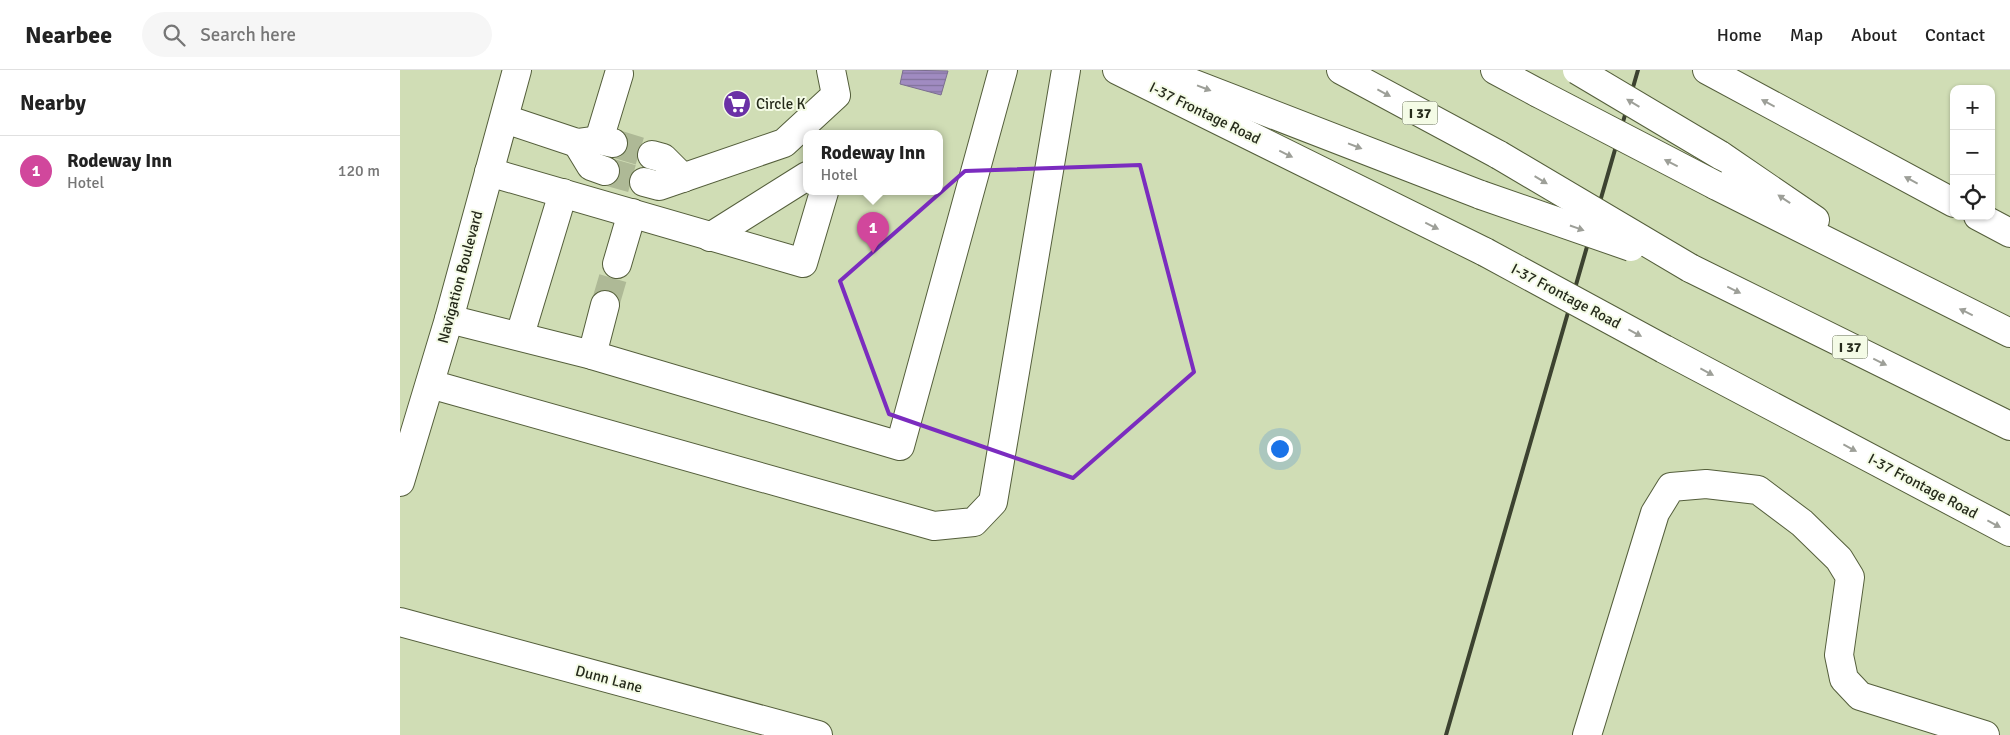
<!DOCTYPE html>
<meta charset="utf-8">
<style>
:root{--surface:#fff;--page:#f6f6f6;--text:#222;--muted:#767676;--line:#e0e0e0;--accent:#6a30a6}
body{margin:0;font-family:Signika,sans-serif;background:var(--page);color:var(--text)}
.controls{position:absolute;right:15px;top:15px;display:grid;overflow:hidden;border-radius:10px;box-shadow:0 1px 4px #0004}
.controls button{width:45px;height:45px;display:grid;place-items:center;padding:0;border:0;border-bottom:1px solid var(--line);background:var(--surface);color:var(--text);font:25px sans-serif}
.you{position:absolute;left:879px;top:378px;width:18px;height:18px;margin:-12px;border:4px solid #fff;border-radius:50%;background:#1a73e8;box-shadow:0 0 0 8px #1a73e833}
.badge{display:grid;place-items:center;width:32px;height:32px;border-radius:50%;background:var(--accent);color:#fff;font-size:16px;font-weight:700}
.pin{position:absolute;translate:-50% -41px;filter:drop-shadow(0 1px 2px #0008)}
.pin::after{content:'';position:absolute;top:26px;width:18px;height:15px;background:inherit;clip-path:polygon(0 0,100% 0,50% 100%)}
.popup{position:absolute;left:403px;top:60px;width:140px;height:65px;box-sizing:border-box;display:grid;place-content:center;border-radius:10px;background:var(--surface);filter:drop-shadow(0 1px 4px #0005);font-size:16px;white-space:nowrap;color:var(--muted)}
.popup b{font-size:19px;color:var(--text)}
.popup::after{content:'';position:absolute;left:50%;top:100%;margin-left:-10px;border:10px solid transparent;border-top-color:var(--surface)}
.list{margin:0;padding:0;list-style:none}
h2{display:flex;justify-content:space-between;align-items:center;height:65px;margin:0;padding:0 20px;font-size:21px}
h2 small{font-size:16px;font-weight:400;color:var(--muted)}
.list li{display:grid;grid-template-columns:32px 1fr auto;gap:15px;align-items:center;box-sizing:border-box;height:70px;padding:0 20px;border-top:1px solid var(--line)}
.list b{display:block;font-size:19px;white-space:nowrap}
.list p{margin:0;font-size:16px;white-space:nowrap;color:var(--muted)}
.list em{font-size:16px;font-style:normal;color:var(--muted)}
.icon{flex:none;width:28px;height:28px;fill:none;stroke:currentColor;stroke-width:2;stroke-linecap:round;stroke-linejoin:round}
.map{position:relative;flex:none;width:1610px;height:665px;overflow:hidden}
header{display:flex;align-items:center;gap:30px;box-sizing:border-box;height:70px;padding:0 25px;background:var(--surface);border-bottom:1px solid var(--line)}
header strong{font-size:24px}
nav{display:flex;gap:28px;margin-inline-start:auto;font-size:18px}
.search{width:350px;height:45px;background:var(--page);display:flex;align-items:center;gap:12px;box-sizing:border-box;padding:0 18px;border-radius:28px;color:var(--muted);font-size:19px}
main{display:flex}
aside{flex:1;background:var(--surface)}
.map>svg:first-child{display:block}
.water{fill:url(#water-rules);stroke:#7b6e8f}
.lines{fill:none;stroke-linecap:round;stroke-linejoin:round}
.minor-tunnel{stroke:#aeb996;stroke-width:28;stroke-dasharray:28 14;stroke-linecap:butt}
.minor-casing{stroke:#545e3b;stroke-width:30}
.major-casing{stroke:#545e3b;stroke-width:30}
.highway-casing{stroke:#545e3b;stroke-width:30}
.minor{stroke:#fff;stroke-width:28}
.major{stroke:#fff;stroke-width:28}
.highway{stroke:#fff;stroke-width:28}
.rail{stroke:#3c4230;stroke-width:4}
.major-bridge-casing{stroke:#545e3b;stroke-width:30;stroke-linecap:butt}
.highway-bridge-casing{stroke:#545e3b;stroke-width:30;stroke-linecap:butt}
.major-bridge{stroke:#fff;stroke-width:28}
.highway-bridge{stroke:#fff;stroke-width:28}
.oneway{fill:#9d9f98}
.marked{fill:none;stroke:#7b2cbf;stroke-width:4;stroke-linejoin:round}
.labels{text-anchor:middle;stroke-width:4;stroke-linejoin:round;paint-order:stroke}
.shield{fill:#f4fbe6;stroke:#636958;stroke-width:1}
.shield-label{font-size:14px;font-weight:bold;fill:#252a1b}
.poi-label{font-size:15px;fill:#252a1b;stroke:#f4fbe6;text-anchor:start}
.street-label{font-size:15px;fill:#252a1b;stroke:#f4fbe6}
</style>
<header>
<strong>Nearbee</strong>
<div class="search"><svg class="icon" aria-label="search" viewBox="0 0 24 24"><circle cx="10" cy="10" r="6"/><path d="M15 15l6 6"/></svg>Search here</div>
<nav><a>Home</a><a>Map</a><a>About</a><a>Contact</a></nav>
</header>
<main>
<aside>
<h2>Nearby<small></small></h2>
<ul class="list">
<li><span class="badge" style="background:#d1479c">1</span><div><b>Rodeway Inn</b><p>Hotel</p></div><em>120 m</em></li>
</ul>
</aside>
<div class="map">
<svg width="1610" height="665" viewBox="0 0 1610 665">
<defs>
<pattern id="water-rules" width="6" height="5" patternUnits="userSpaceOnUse" patternTransform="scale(1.25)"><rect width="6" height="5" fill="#a08bc1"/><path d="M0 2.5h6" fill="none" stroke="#82729c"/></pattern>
</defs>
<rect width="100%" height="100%" fill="#d0ddb5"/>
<!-- water -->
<polygon class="water" points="503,0 548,1 541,25 500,14"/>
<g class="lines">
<!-- minor-tunnel -->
<g class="minor-tunnel">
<polyline points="213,73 252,85"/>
<polyline points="205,101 244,112"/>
<polyline points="205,235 217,194"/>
</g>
<!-- minor casing -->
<g class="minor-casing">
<g id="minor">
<polyline points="105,49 177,73 199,70 213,73"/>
<polyline points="199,70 219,4"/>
<polyline points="177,73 191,96 205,101"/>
<polyline points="252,85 263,88 283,108"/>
<polyline points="89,102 403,193 424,122"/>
<polyline points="244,112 259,116 384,73 436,25 431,0"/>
<polyline points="310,167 407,106"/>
<polyline points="217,194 232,143"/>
<polyline points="49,249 192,285 500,376 603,0"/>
<polyline points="120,265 163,123"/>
<polyline points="192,285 205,235"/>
<polyline points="30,314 534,456 574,452 593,432 666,0"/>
<polyline points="0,412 49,249 117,0"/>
<polyline points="0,552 418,665"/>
<polyline points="1187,665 1255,443 1271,417 1306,414 1358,420 1402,453 1439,489 1450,507 1439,585 1444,609 1460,626 1585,665"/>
</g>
</g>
<!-- major casing -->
<g class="major-casing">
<g id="major">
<polyline points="717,0 1085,182"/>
<polyline points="1307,0 1554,133"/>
<polyline points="1578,146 1610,163"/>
<polyline points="1264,279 1610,462"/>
</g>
</g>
<!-- highway casing -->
<g class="highway-casing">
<g id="highway">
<polyline points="758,0 1081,125"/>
<polyline points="941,0 1099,85"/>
<polyline points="1095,0 1138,23"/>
<polyline points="1320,85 1415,150"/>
<polyline points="1315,115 1610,263"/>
<polyline points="1290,198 1610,356"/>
</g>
</g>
<!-- minor -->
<use href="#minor" class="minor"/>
<!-- major -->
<use href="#major" class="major"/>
<!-- highway -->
<use href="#highway" class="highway"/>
<!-- rail -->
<polyline class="rail" points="1046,665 1238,0"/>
<!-- major-bridge casing -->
<g class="major-bridge-casing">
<polyline id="major-bridge" points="1085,182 1264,279"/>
</g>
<!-- highway-bridge casing -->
<g class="highway-bridge-casing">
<g id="highway-bridge">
<polyline points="1177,0 1320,85"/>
<polyline points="1138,23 1315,115"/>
<polyline points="1099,85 1290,198"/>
<polyline points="1081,125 1231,177"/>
</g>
</g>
<!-- major-bridge -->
<use href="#major-bridge" class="major-bridge"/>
<!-- highway-bridge -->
<use href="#highway-bridge" class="highway-bridge"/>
</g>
<!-- one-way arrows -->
<defs><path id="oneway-solid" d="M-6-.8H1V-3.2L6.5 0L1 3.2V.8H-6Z" transform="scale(1.25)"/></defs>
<g class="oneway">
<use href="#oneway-solid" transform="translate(804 18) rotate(21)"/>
<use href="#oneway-solid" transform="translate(984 23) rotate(28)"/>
<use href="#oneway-solid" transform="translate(1233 33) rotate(-149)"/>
<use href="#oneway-solid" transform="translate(1368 33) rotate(-152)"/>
<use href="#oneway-solid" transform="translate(955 76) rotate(21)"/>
<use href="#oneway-solid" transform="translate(886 84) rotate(26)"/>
<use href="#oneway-solid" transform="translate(1271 93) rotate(-153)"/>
<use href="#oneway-solid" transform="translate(1141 110) rotate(31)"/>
<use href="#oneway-solid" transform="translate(1511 110) rotate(-152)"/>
<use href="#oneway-solid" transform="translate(1384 129) rotate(-146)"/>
<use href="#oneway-solid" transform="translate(1032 156) rotate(26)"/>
<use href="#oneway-solid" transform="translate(1177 158) rotate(19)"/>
<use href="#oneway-solid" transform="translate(1334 220) rotate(26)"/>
<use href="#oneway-solid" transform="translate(1566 242) rotate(-154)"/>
<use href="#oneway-solid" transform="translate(1235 263) rotate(28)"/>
<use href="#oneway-solid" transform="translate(1480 292) rotate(26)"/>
<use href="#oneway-solid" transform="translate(1307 302) rotate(28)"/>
<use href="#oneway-solid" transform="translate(1450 378) rotate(28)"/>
<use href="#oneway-solid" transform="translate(1594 454) rotate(28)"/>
</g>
<!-- marked area -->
<path class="marked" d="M 740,95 L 794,302 L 673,408 L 489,344 L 440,211 L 565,101 Z"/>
<!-- icons -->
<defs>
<g id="supermarket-disc" transform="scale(1.4375)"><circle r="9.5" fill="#6a30a6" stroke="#f4fbe6"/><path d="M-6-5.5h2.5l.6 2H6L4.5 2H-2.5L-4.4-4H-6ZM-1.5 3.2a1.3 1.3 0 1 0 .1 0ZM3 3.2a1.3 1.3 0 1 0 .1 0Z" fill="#fff"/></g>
</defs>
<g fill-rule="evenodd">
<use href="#supermarket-disc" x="337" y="34"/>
</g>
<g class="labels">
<!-- shield labels -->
<g class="shield">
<rect x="1002.5" y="31.5" width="35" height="23" rx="4"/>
<rect x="1432.5" y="265.5" width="35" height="23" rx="4"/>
</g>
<g class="shield-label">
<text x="1020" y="48">I 37</text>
<text x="1450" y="282">I 37</text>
</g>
<!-- poi labels -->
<g class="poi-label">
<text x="356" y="39">Circle K</text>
</g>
<!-- street labels -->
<g class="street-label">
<text transform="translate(805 43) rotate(26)" y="5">I-37 Frontage Road</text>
<text transform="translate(60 207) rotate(-75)" y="5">Navigation Boulevard</text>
<text transform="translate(1166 226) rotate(28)" y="5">I-37 Frontage Road</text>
<text transform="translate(1523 416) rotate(28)" y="5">I-37 Frontage Road</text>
<text transform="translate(209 609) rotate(15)" y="5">Dunn Lane</text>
</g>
</g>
</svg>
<div class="controls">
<button>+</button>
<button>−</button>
<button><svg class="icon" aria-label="locate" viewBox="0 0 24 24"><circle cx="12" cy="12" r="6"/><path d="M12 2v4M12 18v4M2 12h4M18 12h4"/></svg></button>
</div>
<div class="you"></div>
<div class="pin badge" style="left:473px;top:183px;background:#d1479c">1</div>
<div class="popup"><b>Rodeway Inn</b>Hotel</div>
</div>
</main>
